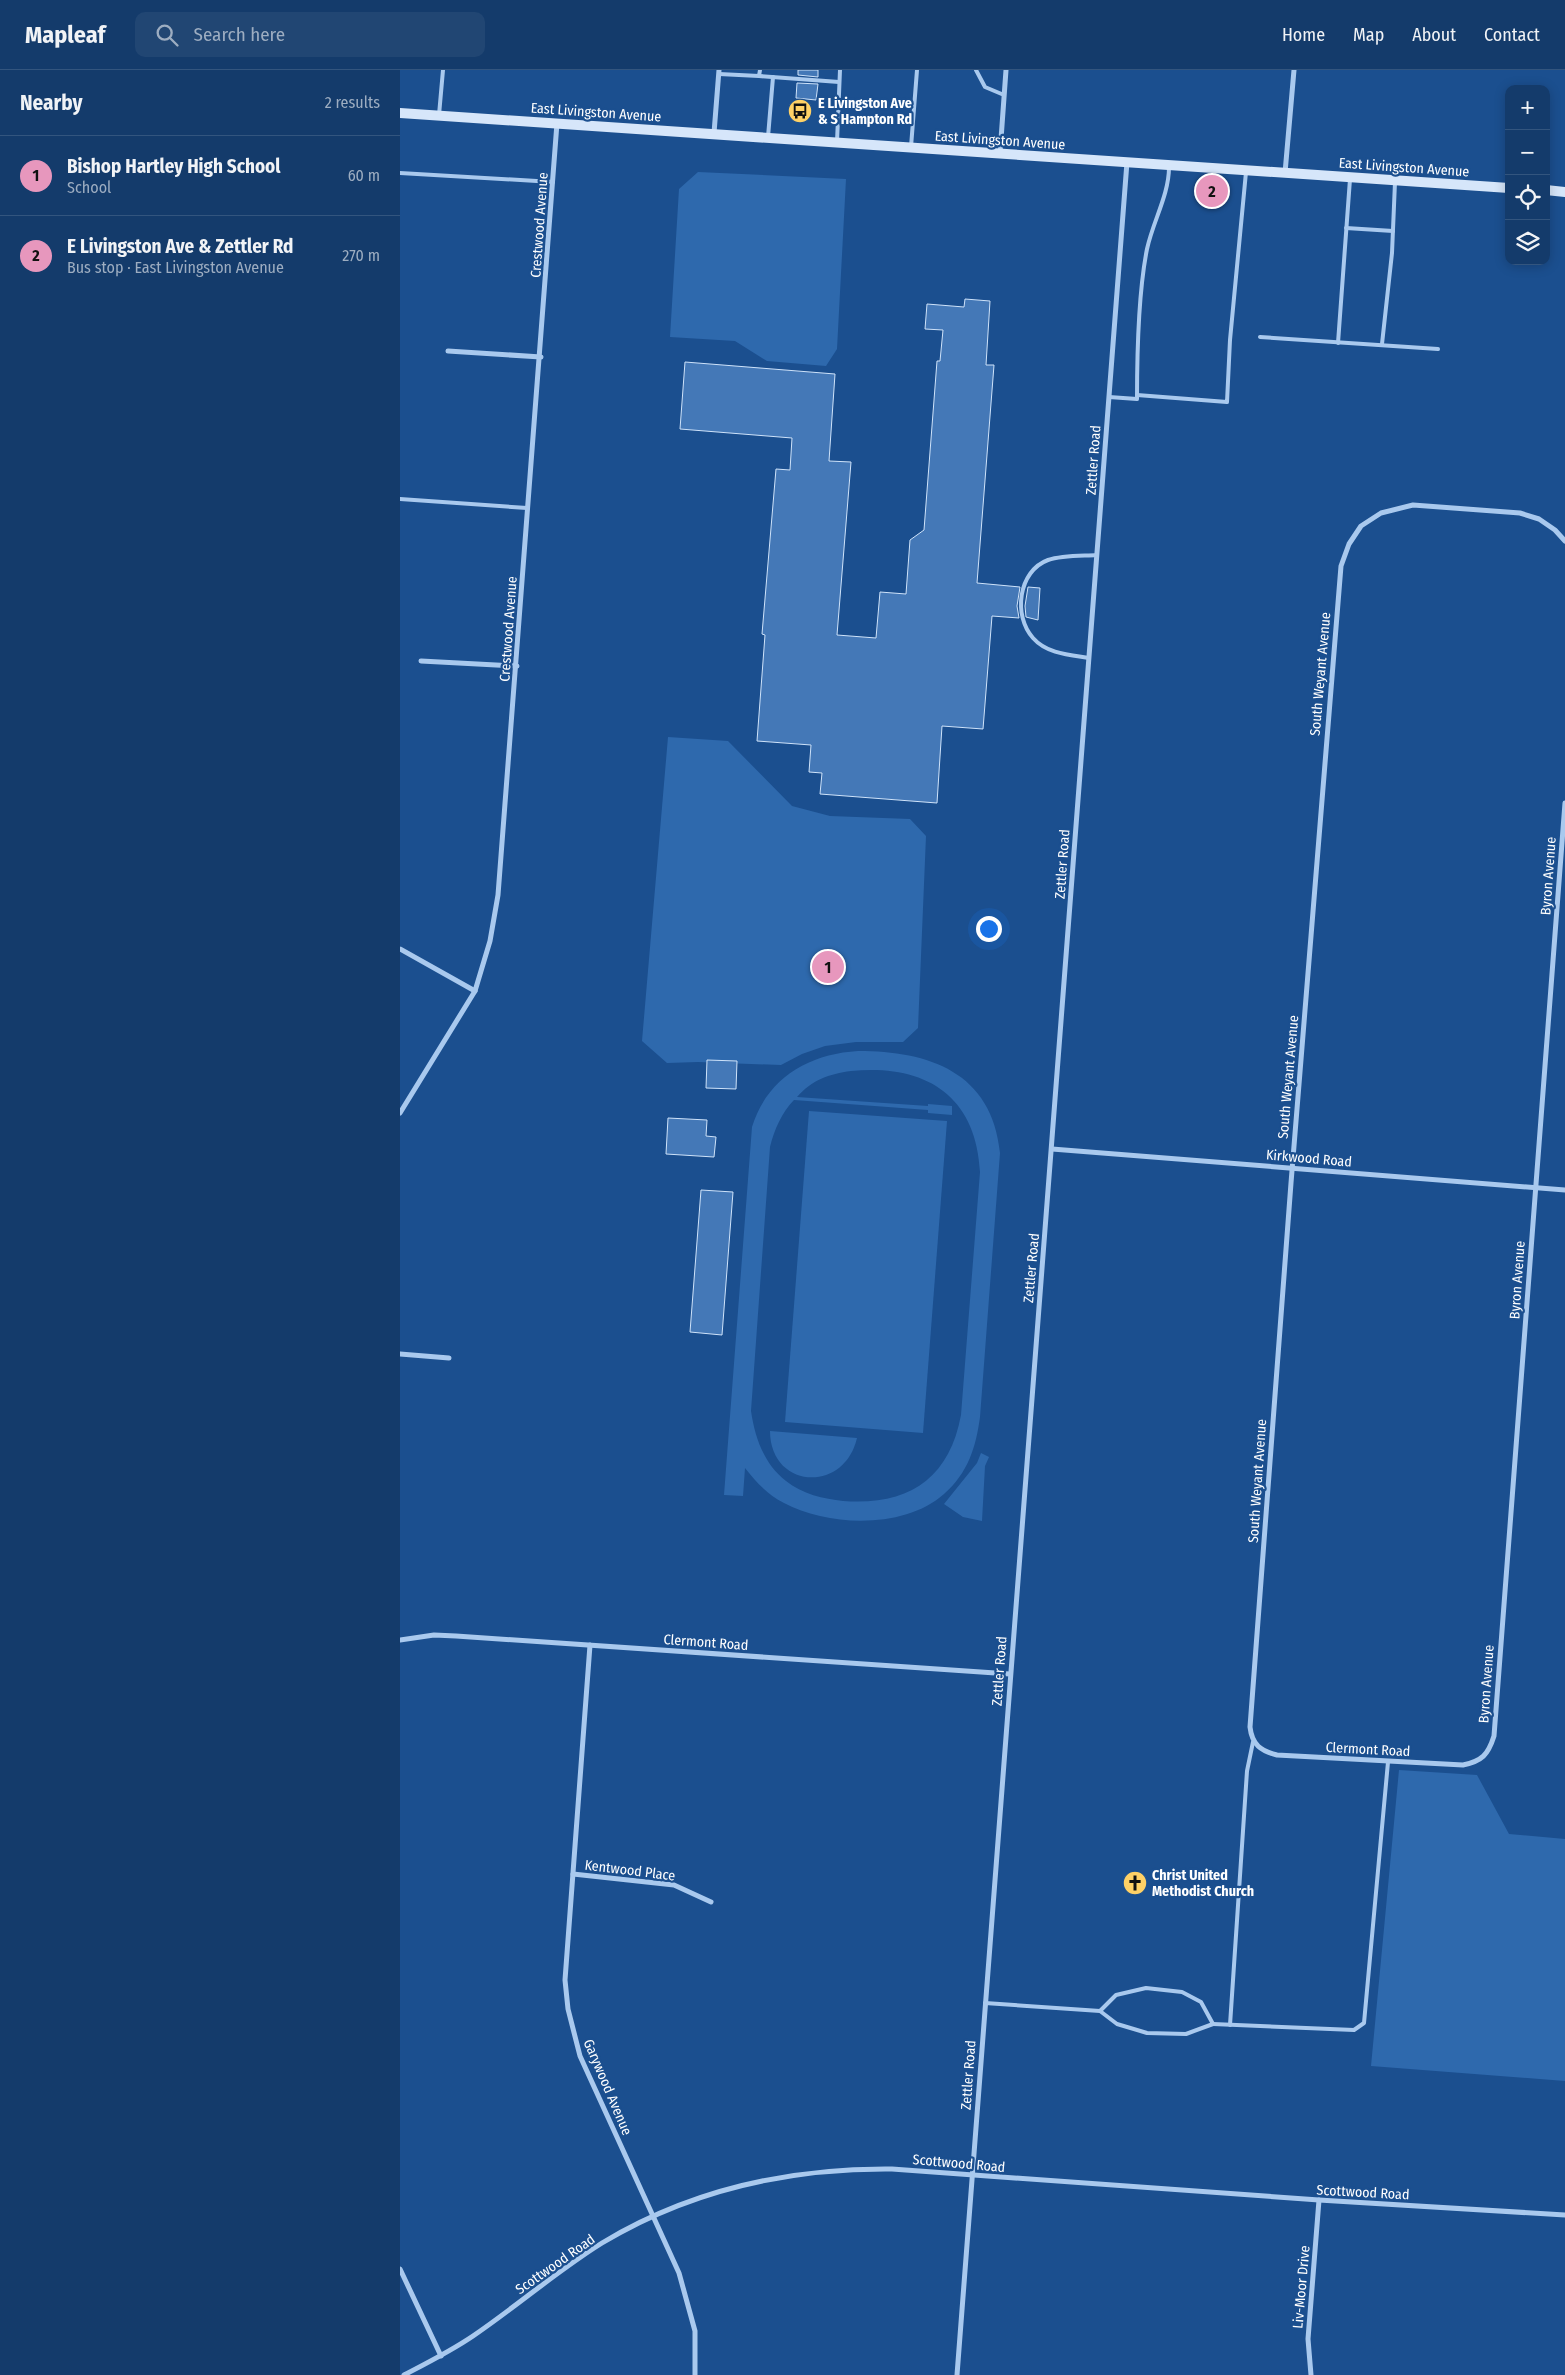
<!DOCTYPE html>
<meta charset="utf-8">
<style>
:root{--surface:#143b6b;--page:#214673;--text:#f1f3f6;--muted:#9dadc1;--line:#33557e;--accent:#e797bd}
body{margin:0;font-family:"Fira Sans Condensed",sans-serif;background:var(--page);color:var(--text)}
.controls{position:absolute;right:15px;top:15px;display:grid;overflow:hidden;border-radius:10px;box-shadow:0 2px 12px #0003}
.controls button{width:45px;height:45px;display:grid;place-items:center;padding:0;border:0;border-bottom:1px solid var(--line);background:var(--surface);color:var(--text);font:25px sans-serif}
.you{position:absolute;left:588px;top:858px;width:18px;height:18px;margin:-12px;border:4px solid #fff;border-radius:50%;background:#1a73e8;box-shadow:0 0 0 8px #1a73e833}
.badge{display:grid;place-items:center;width:32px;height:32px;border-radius:50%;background:var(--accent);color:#111;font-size:16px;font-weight:700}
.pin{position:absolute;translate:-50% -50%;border:2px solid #fff;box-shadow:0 1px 5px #0006}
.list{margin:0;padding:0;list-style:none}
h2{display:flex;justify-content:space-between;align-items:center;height:65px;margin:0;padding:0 20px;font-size:21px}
h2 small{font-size:16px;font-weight:400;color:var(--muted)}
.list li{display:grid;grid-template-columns:32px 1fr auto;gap:15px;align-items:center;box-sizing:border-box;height:80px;padding:0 20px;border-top:1px solid var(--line)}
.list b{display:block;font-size:19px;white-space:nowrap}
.list p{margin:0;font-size:16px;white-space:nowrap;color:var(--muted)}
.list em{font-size:16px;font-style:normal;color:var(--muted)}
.icon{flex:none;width:28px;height:28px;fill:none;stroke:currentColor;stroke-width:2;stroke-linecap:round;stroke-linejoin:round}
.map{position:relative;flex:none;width:1165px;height:2305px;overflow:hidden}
header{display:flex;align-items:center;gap:30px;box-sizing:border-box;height:70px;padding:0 25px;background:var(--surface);border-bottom:1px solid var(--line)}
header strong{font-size:24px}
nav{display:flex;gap:28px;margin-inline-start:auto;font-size:18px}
.search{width:350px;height:45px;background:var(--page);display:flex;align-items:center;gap:12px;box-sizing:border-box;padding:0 18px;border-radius:10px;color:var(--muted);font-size:19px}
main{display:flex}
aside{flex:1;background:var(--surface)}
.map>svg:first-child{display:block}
.green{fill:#2e69ad;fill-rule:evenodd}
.building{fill:#4478b7;stroke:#cfe3fa}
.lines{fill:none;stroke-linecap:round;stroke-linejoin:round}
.lane{stroke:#a9c9ee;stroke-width:4}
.street{stroke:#a9c9ee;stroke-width:5}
.secondary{stroke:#d6e6fa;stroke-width:10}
.labels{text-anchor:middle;stroke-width:4.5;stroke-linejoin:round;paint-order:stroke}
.poi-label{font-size:14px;font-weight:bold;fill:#fff;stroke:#1b4f8f;text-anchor:start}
.street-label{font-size:14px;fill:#fff;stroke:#1b4f8f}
</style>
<header>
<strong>Mapleaf</strong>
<div class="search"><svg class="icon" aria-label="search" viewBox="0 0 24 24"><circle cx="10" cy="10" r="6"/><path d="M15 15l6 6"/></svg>Search here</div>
<nav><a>Home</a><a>Map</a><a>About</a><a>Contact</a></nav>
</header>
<main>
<aside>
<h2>Nearby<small>2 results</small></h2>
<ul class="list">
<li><span class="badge">1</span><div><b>Bishop Hartley High School</b><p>School</p></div><em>60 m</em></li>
<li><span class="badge">2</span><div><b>E Livingston Ave &amp; Zettler Rd</b><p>Bus stop · East Livingston Avenue</p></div><em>270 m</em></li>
</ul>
</aside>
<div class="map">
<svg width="1165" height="2305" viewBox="0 0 1165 2305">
<rect width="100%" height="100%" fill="#1b4f8f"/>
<!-- green -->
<g class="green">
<polygon points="298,102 446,109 437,279 426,296 367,291 335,271 270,267 279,119"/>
<polygon points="268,667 328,671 392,736 430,746 510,749 526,766 518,958 503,972 456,972 425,976 402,984 381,995 298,992 267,993 242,971"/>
<path d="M 458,981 C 529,981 592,1002 600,1083 L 580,1347 C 576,1377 568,1403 544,1424 C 505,1459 429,1457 384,1433 C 368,1425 356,1412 345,1398 L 343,1426 L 324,1425 L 352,1057 C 367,1008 409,984 458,981 ZM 451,1001 C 524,994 576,1024 580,1102 L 561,1345 C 549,1410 507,1436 443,1431 C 424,1429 402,1424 386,1411 C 364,1394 355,1368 351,1341 L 370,1077 C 374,1060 382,1042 394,1030 L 528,1040 L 528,1043 L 552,1045 L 552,1036 L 528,1034 L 528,1036 L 397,1027 C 412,1010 429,1004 451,1001 Z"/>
<polygon points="409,1041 547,1051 523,1363 385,1352"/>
<path d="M 370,1361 L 457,1368 C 444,1424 370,1419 370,1361 Z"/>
<polygon points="581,1383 589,1387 585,1396 582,1451 563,1447 544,1434 577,1393"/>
<polygon points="999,1700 1077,1705 1109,1764 1165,1769 1165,2011 971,1996"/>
</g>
<!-- building -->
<g class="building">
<polygon points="398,0 418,0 418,7 398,5"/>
<polygon points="397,13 418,14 416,30 396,28"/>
<polygon points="565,229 590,231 586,295 594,295 577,513 620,517 617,536 619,548 592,546 583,659 542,656 537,733 420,724 422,703 409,702 411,675 357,671 365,565 362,564 376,399 390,400 392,368 280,359 285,292 435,304 429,391 451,392 437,565 476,568 480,522 506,524 510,470 524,460 537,291 540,291 543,260 525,259 527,234 564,237"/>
<polygon points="628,517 640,518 638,550 626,547 625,536"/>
<polygon points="307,990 337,991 336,1019 306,1018"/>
<polygon points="268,1048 307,1050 306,1066 316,1067 314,1087 266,1084"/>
<polygon points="301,1120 333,1122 322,1265 290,1262"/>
</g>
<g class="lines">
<!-- lane -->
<g class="lane">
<polyline points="576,0 585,17 604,25"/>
<polyline points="319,4 359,6 360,0"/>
<polyline points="359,6 439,12"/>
<polyline points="39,45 43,0"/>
<polyline points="368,67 373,7"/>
<polyline points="437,72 440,0"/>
<polyline points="511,77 517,0"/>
<polyline points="0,103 153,112"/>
<polyline points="946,158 993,161"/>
<polyline points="860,267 1038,279"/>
<polyline points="938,273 950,109"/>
<polyline points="982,274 992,183 995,112"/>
<polyline points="737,325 827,332 830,270 846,102"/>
<path d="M 709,327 L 737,329 C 737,283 738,224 747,179 C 753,151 769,125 769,97"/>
<polyline points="0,429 127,438"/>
<path d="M 689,588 C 670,585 647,584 633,568 C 613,546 618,501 648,490 C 663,485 682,486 697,485"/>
<polyline points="585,1933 700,1941 717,1954 747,1963 786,1964 813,1954 801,1932 782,1922 746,1918 716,1925 700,1941"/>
<polyline points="813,1954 954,1960 964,1953 988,1692"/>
<polyline points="830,1955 847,1701 853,1672"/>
</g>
<!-- street -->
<g class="street">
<polyline points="314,63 319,0"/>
<polyline points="600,83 606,0"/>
<polyline points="885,103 894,0"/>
<polyline points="48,281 141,287"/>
<path d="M 1165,471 L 1155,460 L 1139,449 L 1120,443 L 1013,435 L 981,443 L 961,456 L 949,474 L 941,496 L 891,1113 L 850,1657 C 852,1675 861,1681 877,1685 L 1063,1695 C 1082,1691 1088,1685 1094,1666 L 1165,733"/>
<polyline points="21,591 117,596"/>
<polyline points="0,879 75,921"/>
<polyline points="0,1043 75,921 90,871 98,825 157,53"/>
<polyline points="652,1079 1165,1120"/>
<polyline points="0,1284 49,1288"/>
<polyline points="0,1570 34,1565 56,1566 610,1604"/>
<polyline points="190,1575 165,1910 168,1939 180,1986 279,2203 295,2261 295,2305"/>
<polyline points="173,1804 274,1815 311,1832"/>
<polyline points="0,2199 41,2286"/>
<path d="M 4,2305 C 27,2293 51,2281 73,2266 C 117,2236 157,2201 202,2173 C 290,2120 390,2098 492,2099 L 919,2130 L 1165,2145"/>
<polyline points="557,2305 727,92"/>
<polyline points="911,2305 908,2269 919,2130"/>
</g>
<!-- secondary -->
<g class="secondary">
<polyline points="0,43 1109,118"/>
<polyline points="1146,120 1165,122"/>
</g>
</g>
<!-- icons -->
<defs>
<g id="bus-disc" transform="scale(1.25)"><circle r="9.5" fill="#ffd166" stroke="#1b4f8f"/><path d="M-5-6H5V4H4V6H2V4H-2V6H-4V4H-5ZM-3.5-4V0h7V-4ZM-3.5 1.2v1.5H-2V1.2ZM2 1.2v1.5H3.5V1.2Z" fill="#111"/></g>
<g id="church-disc" transform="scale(1.25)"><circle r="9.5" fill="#ffd166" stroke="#1b4f8f"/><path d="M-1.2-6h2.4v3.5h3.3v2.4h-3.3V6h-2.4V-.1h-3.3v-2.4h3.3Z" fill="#111"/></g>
</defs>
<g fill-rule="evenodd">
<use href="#bus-disc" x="400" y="41"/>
<use href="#church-disc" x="735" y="1813"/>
</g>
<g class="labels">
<!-- poi labels -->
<g class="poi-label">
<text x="418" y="38">E Livingston Ave<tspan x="418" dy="16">&amp; S Hampton Rd</tspan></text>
<text x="752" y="1810">Christ United<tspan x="752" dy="16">Methodist Church</tspan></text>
</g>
<!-- street labels -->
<g class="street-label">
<text transform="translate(196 42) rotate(4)" y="5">East Livingston Avenue</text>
<text transform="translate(600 70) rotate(4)" y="5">East Livingston Avenue</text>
<text transform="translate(1004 97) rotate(4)" y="5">East Livingston Avenue</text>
<text transform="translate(139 155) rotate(-86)" y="5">Crestwood Avenue</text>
<text transform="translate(693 390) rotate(-86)" y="5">Zettler Road</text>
<text transform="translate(108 559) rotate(-86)" y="5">Crestwood Avenue</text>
<text transform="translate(920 604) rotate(-85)" y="5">South Weyant Avenue</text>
<text transform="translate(662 794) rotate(-86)" y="5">Zettler Road</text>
<text transform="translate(1148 806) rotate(-86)" y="5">Byron Avenue</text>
<text transform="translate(888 1007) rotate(-85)" y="5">South Weyant Avenue</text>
<text transform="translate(909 1088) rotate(5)" y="5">Kirkwood Road</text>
<text transform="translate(631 1198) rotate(-85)" y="5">Zettler Road</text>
<text transform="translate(1117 1210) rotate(-86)" y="5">Byron Avenue</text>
<text transform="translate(857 1411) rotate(-86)" y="5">South Weyant Avenue</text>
<text transform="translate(306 1572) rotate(4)" y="5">Clermont Road</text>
<text transform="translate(599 1601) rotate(-86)" y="5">Zettler Road</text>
<text transform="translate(1086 1614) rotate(-86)" y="5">Byron Avenue</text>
<text transform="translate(968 1679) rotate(3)" y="5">Clermont Road</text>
<text transform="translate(230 1800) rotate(7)" y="5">Kentwood Place</text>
<text transform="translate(568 2005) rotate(-86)" y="5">Zettler Road</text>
<text transform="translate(208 2017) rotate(67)" y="5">Garywood Avenue</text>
<text transform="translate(559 2093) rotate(5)" y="5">Scottwood Road</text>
<text transform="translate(963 2122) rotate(3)" y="5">Scottwood Road</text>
<text transform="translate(155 2194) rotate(-35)" y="5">Scottwood Road</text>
<text transform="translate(901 2217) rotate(-85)" y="5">Liv-Moor Drive</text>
</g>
</g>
</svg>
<div class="controls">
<button>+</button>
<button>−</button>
<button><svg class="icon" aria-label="locate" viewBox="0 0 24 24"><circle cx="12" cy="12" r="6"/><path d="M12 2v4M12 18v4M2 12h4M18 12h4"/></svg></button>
<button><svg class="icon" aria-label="layers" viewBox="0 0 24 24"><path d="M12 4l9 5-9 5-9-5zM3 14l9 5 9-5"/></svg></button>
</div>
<div class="you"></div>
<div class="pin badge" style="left:428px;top:897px">1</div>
<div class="pin badge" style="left:812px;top:121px">2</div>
</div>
</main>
